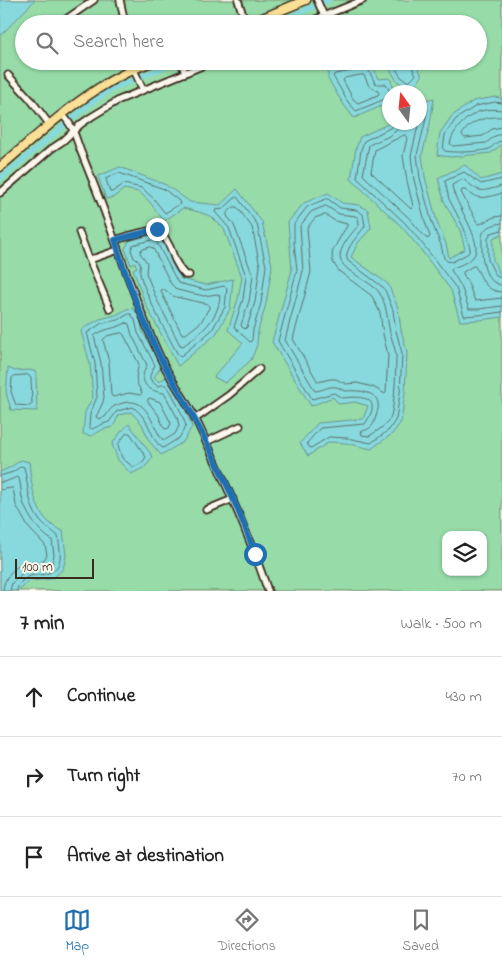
<!DOCTYPE html>
<meta charset="utf-8">
<style>
:root{--surface:#fff;--page:#f6f6f6;--text:#222;--muted:#767676;--line:#e0e0e0;--accent:#1f6fb2}
body{margin:0;font-family:"Indie Flower",sans-serif;background:var(--page);color:var(--text)}
.controls{position:absolute;right:15px;bottom:15px;display:grid;overflow:hidden;border-radius:10px;box-shadow:0 1px 4px #0004}
.controls button{width:45px;height:45px;display:grid;place-items:center;padding:0;border:0;border-bottom:1px solid var(--line);background:var(--surface);color:var(--text);font:25px sans-serif}
.compass{position:absolute;left:382px;top:85px;width:45px;height:45px;border-radius:50%;background:var(--surface);box-shadow:0 1px 4px #0004;rotate:345deg}
.scale{position:absolute;left:15px;bottom:12px;width:79px;box-sizing:border-box;padding-left:5px;border:2px solid #3b2a1e;border-top:0;font-size:14px;line-height:18px;white-space:nowrap;color:#3b2a1e;-webkit-text-stroke:4px #fbf7ec;paint-order:stroke}
.stop{position:absolute;width:15px;height:15px;margin:-11px;border:4px solid #1f6fb2;border-radius:50%;background:#fff}
.stop.end{background:#1f6fb2;border-color:#fff;box-shadow:0 1px 5px #0008}
.list{margin:0;padding:0;list-style:none}
h2{display:flex;justify-content:space-between;align-items:center;height:65px;margin:0;padding:0 20px;font-size:21px}
h2 small{font-size:16px;font-weight:400;color:var(--muted)}
.list li{display:grid;grid-template-columns:32px 1fr auto;gap:15px;align-items:center;box-sizing:border-box;height:80px;padding:0 20px;border-top:1px solid var(--line)}
.list b{display:block;font-size:19px;white-space:nowrap}
.list em{font-size:16px;font-style:normal;color:var(--muted)}
.icon{flex:none;width:28px;height:28px;fill:none;stroke:currentColor;stroke-width:2;stroke-linecap:round;stroke-linejoin:round}
.map{position:relative;flex:none;width:502px;height:591px;overflow:hidden}
.search{position:absolute;background:var(--surface);box-shadow:0 1px 4px #0004;left:15px;right:15px;top:15px;height:55px;display:flex;align-items:center;gap:12px;box-sizing:border-box;padding:0 18px;border-radius:28px;color:var(--muted);font-size:19px}
.sheet{height:305px;background:var(--surface)}
nav{display:flex;justify-content:space-around;align-items:center;box-sizing:border-box;height:70px;border-top:1px solid var(--line);background:var(--surface);font-size:14px;color:var(--muted)}
nav a{display:grid;justify-items:center;gap:2px}
nav .on{color:var(--accent)}
.map>svg:first-child{display:block}
.green{fill:#96dba8;stroke:#688263;fill-rule:evenodd}
.water{fill:#88d9de;stroke:#699391}
.lines{fill:none;stroke-linecap:round;stroke-linejoin:round}
.shore{stroke:#5a706b;stroke-width:1}
.canal{stroke:#88d9de;stroke-width:5.5}
.minor-casing{stroke:#3b2a1e;stroke-width:9}
.major-casing{stroke:#3b2a1e;stroke-width:11}
.minor{stroke:#fbf7ec;stroke-width:5.5}
.major{stroke:#fadf96;stroke-width:8}
.route{stroke:#1f6fb2;stroke-width:6}
</style>
<div class="map">
<svg width="502" height="591" viewBox="0 0 502 591">
<rect width="100%" height="100%" fill="#fbf7ec"/>
<filter id="ink" filterUnits="userSpaceOnUse"><feTurbulence type="fractalNoise" baseFrequency=".02" numOctaves="2"/><feDisplacementMap in="SourceGraphic" scale="10" xChannelSelector="R" yChannelSelector="G"/><feConvolveMatrix kernelMatrix="1 2 1 2 8 2 1 2 1" color-interpolation-filters="sRGB"/></filter>
<g filter="url(#ink)">
<!-- green -->
<path class="green" d="M 0,0 L 502,0 L 502,591 L 0,591 ZM 24,24 L 478,24 L 478,61 L 24,61 ZM 390,92 L 420,92 L 420,122 L 390,122 ZM 446,535 L 483,535 L 483,572 L 446,572 Z"/>
<!-- water -->
<g class="water">
<polygon points="0,0 35,0 0,36"/>
<polygon points="359,61 371,61 378,79 390,78 395,92 390,92 389,100 386,104 354,118 344,105 328,79 328,70 356,65"/>
<polygon points="385,61 415,61 422,76 411,90 397,81"/>
<polygon points="496,97 502,99 502,144 491,153 451,157 437,155 440,133 452,116 473,101"/>
<polygon points="434,98 430,124 422,155 425,177 437,222 446,244 449,258 465,249 460,230 444,201 438,178 465,165 481,180 502,174 502,234 493,238 493,260 500,274 502,274 502,317 480,320 460,321 451,290 421,250 401,226 351,179 356,148 360,137 390,123 420,122 420,103 422,101"/>
<polygon points="120,167 166,185 190,202 220,205 237,189 262,222 272,266 266,304 258,331 257,345 251,360 225,383 214,377 243,343 228,330 238,299 242,277 224,229 212,217 199,212 183,208 164,221 149,201 139,192 124,189 114,197 106,199 98,176"/>
<polygon points="328,193 342,203 359,205 368,210 371,228 358,243 351,257 388,284 398,308 401,330 407,352 405,393 401,422 392,434 371,449 346,443 329,442 308,456 300,443 318,423 363,419 368,406 355,402 339,404 333,397 311,406 272,342 292,270 288,222 304,203"/>
<polygon points="158,233 181,279 206,285 233,279 230,309 216,334 178,366 145,303 133,269 137,267 135,263 131,265 125,249 129,241"/>
<path d="M 133,308 L 140,318 L 142,330 L 161,367 L 154,377 L 159,382 L 166,377 C 178,393 186,409 192,427 L 183,442 L 161,455 L 149,441 L 142,424 L 131,412 L 119,415 L 113,427 L 104,429 L 91,436 L 83,434 L 85,412 L 93,397 L 90,364 L 81,331 L 87,326 L 100,319 L 116,315 L 127,309 Z"/>
<polygon points="8,368 15,371 30,370 36,372 37,411 11,410 6,393"/>
<polygon points="129,424 153,457 145,467 131,474 118,460 112,444 121,432"/>
<path d="M 21,460 L 29,462 C 32,488 34,520 63,531 L 66,556 L 63,569 L 52,579 L 30,581 L 18,591 L 2,591 L 0,589 L 0,472 L 11,467 Z"/>
</g>
<g class="lines">
<!-- shore -->
<g class="shore">
<polyline points="391,61 401,77 409,82 416,75 411,65 411,61"/>
<polygon points="361,75 364,75 369,86 378,91 379,93 378,95 358,103 353,99 343,80 345,78"/>
<polyline points="390,97 356,111 348,102 333,76 335,74 357,70 363,64 365,63 375,83 378,84 386,84 390,92"/>
<path d="M 502,103 L 495,102 L 476,106 L 456,119 L 445,135 L 443,149 L 445,151 C 454,153 480,152 489,149 C 494,146 496,141 502,141"/>
<polyline points="420,107 425,106 427,108 425,123 417,155 420,178 432,223 441,245 444,258 447,261 452,262 467,254 469,252 470,248 464,228 449,199 445,181 464,172 481,184 502,179"/>
<path d="M 502,110 C 494,109 486,109 478,112 C 466,117 452,131 450,144 L 453,146 L 486,143 L 495,136 L 502,134"/>
<path d="M 502,117 C 487,116 469,121 462,135 L 465,138 L 483,136 L 492,129 L 502,127"/>
<polyline points="394,122 392,127 364,141 361,150 357,178 405,223 425,247 456,288 464,316 479,315 502,312"/>
<path d="M 401,122 C 398,136 380,139 369,145 L 363,175 L 409,218 L 426,238 L 428,239 L 430,236 L 426,225 L 414,180 L 411,156 L 419,122"/>
<polygon points="405,135 407,138 403,156 407,181 413,206 411,209 371,172 375,150"/>
<polygon points="119,173 164,189 179,201 180,204 165,213 153,198 142,188 124,184 112,192 110,192 106,179"/>
<path d="M 502,186 C 479,192 482,194 463,179 L 452,185 C 453,202 486,243 473,257 C 468,262 459,266 452,268 L 451,270 L 461,286 L 469,309 L 479,309 L 502,306"/>
<path d="M 502,193 C 486,198 479,201 465,190 L 462,190 L 461,192 L 478,224 L 480,224 L 494,217 L 502,216"/>
<polygon points="237,197 257,224 266,266 261,303 253,330 252,340 250,342 234,327 243,299 246,276 229,228 215,212 216,210 223,209 235,198"/>
<path d="M 326,199 L 328,199 L 340,208 L 357,210 L 363,214 L 365,226 C 359,235 342,251 348,261 L 384,288 L 393,310 L 396,331 L 402,353 L 400,393 L 396,419 L 389,430 L 371,443 L 347,438 L 329,437 L 311,448 L 309,447 L 307,443 L 320,428 L 365,424 C 368,420 369,417 371,413 C 378,394 353,397 342,398 L 334,393 L 312,399 L 278,341 L 297,270 L 294,244 L 294,224 L 307,207 Z"/>
<path d="M 326,206 L 339,214 L 355,216 L 358,217 L 359,225 C 352,233 336,250 341,261 C 346,273 372,282 379,292 C 387,304 387,319 390,333 C 392,340 395,348 396,355 C 396,369 395,402 391,416 C 388,425 377,431 369,436 L 362,435 L 361,432 C 364,430 368,430 371,427 C 374,424 375,419 376,416 C 386,391 361,390 344,391 C 332,382 327,390 315,391 L 285,340 L 303,271 L 300,226 L 311,212 Z"/>
<polygon points="234,207 237,207 252,227 260,266 255,302 247,327 245,329 242,327 241,325 249,301 253,276 234,225 227,216 227,213"/>
<polygon points="324,215 326,215 335,221 347,224 347,226 342,234 333,250 332,256 333,262 336,267 340,272 372,296 380,313 383,334 388,355 386,392 385,394 373,387 357,383 346,384 336,379 330,379 318,382 293,339 311,272 307,228 315,218"/>
<path d="M 502,223 C 496,224 488,226 484,231 C 481,236 482,241 482,246 C 482,260 484,283 502,285"/>
<polyline points="502,230 491,233 488,238 488,260 496,276 502,278"/>
<path d="M 153,240 L 156,241 L 178,283 L 206,290 L 224,286 L 227,288 L 225,307 L 212,330 L 181,356 L 178,355 C 165,330 152,307 142,281 C 142,278 140,276 140,273 C 139,265 144,263 134,258 L 131,250 L 133,245 Z"/>
<path d="M 150,247 L 153,248 L 171,284 L 177,290 L 204,296 L 217,294 L 220,296 C 219,319 200,334 183,346 L 180,345 L 156,298 L 146,273 L 147,263 L 144,258 L 140,253 L 141,250 Z"/>
<polygon points="164,289 171,295 176,297 208,304 209,306 209,308 201,322 186,334 182,334 163,296 161,291"/>
<path d="M 502,292 C 484,291 483,279 475,266 L 473,266 L 463,272 L 463,274 L 468,283 L 475,301 L 502,298"/>
<path d="M 129,314 L 131,314 L 135,320 L 138,333 L 155,365 L 150,375 L 150,379 L 157,386 C 160,386 163,384 165,385 C 171,387 184,419 186,426 L 179,438 L 163,448 C 154,443 152,432 147,423 C 144,417 138,411 133,407 L 117,411 L 109,422 L 103,424 L 92,429 L 89,427 L 90,414 L 97,397 L 95,363 L 87,333 L 102,323 L 118,320 Z"/>
<path d="M 126,323 L 129,324 L 132,335 L 147,365 C 146,368 143,372 143,377 C 143,388 155,392 164,393 L 177,417 L 179,426 L 175,434 L 165,440 L 162,439 C 151,425 148,396 123,403 C 112,406 111,408 105,417 L 99,419 L 96,417 L 103,402 L 104,397 L 101,363 L 94,336 C 104,328 116,329 126,323 Z"/>
<path d="M 122,333 L 124,335 L 139,364 C 135,378 135,381 142,393 L 140,395 L 129,393 L 113,397 L 111,395 L 109,362 L 103,340 L 107,336 Z"/>
<polygon points="28,375 31,378 32,404 30,406 16,405 11,392 12,378 14,376"/>
<polygon points="148,399 150,398 160,402 171,423 169,428 166,429 164,428 158,414 148,402"/>
<polygon points="127,433 130,433 146,457 142,463 133,467 122,458 118,445"/>
<path d="M 0,476 L 13,472 L 21,466 L 24,467 C 29,486 27,504 40,521 C 45,527 53,531 58,536 C 61,555 65,572 40,575 C 32,575 28,576 22,581 C 19,585 17,586 17,591"/>
<path d="M 0,482 L 5,482 L 17,477 L 19,478 C 21,486 21,494 23,502 C 28,517 39,532 52,540 L 54,555 L 52,564 L 47,568 L 29,570 L 24,572 L 12,583 L 10,591"/>
<path d="M 0,490 L 11,488 L 13,488 L 16,505 L 28,527 L 45,545 L 47,555 L 44,560 C 38,561 30,561 24,563 C 13,567 3,579 3,591"/>
</g>
<!-- canal -->
<g class="canal">
<polyline points="273,24 329,0"/>
<polyline points="0,179 91,103 112,89 179,61"/>
</g>
<!-- minor casing -->
<g class="minor-casing">
<g id="minor">
<polyline points="120,0 125,24"/>
<polyline points="238,0 246,24"/>
<polyline points="317,0 324,16"/>
<polyline points="59,24 94,0"/>
<polyline points="304,24 363,0"/>
<polyline points="181,61 185,73"/>
<polyline points="134,70 143,90"/>
<polyline points="8,75 31,100 50,125"/>
<path d="M 62,115 C 73,124 76,139 81,152 C 88,169 95,187 102,205 C 121,256 137,307 160,357 C 170,379 185,398 196,420 C 223,476 248,532 268,591"/>
<polyline points="0,193 51,149 63,141 81,124 91,117 119,100 214,61"/>
<polyline points="79,232 89,259"/>
<path d="M 115,240 C 126,237 152,228 161,230 L 170,247 L 175,260 L 180,269 L 185,275 L 189,275"/>
<polyline points="110,309 89,259 95,258 118,250"/>
<polyline points="195,419 229,395 259,369"/>
<polyline points="206,442 240,426"/>
<polyline points="206,510 233,499"/>
</g>
</g>
<!-- major casing -->
<g class="major-casing">
<g id="major">
<polyline points="248,24 306,0"/>
<path d="M 0,167 C 32,140 64,110 99,88 C 116,77 135,68 154,61"/>
</g>
</g>
<!-- minor -->
<use href="#minor" class="minor"/>
<!-- major -->
<use href="#major" class="major"/>
</g>
</g>
<g class="lines" filter="url(#ink)">
<!-- route -->
<path class="route" d="M 157,229 L 115,240 C 122,264 130,286 139,309 C 147,326 153,344 162,361 C 172,380 184,398 194,418 C 217,461 238,507 255,554"/>
</g>
</svg>
<div class="controls">
<button><svg class="icon" aria-label="layers" viewBox="0 0 24 24"><path d="M12 4l9 5-9 5-9-5zM3 14l9 5 9-5"/></svg></button>
</div>
<svg class="compass" viewBox="-18 -18 36 36"><path d="M0-13l5 13h-10z" fill="#e53935"/><path d="M0 13l5-13h-10z" fill="#767676"/></svg>
<div class="scale">100 m</div>
<div class="stop" style="left:255px;top:554px"></div>
<div class="stop end" style="left:157px;top:229px"></div>
<div class="search"><svg class="icon" aria-label="search" viewBox="0 0 24 24"><circle cx="10" cy="10" r="6"/><path d="M15 15l6 6"/></svg>Search here</div>
</div>
<section class="sheet">
<h2>7 min<small>Walk · 500 m</small></h2>
<ul class="list">
<li><svg class="icon" aria-label="ahead" viewBox="0 0 24 24"><path d="M12 20V5M6 11l6-6 6 6"/></svg><div><b>Continue</b></div><em>430 m</em></li>
<li><svg class="icon" aria-label="right" viewBox="0 0 24 24"><path d="M7 20v-9h11M14 6l5 5-5 5"/></svg><div><b>Turn right</b></div><em>70 m</em></li>
<li><svg class="icon" aria-label="arrive" viewBox="0 0 24 24"><path d="M6 21V4h12l-3 4 3 4H6"/></svg><div><b>Arrive at destination</b></div></li>
</ul>
</section>
<nav>
<a class="on"><svg class="icon" aria-label="map" viewBox="0 0 24 24"><path d="M3 6l6-2 6 2 6-2v14l-6 2-6-2-6 2zM9 4v14M15 6v14"/></svg>Map</a>
<a><svg class="icon" aria-label="directions" viewBox="0 0 24 24"><path d="M12 3l9 9-9 9-9-9zM9 14v-3h6M13 9l2 2-2 2"/></svg>Directions</a>
<a><svg class="icon" aria-label="saved" viewBox="0 0 24 24"><path d="M7 4h10v16l-5-4-5 4z"/></svg>Saved</a>
</nav>
